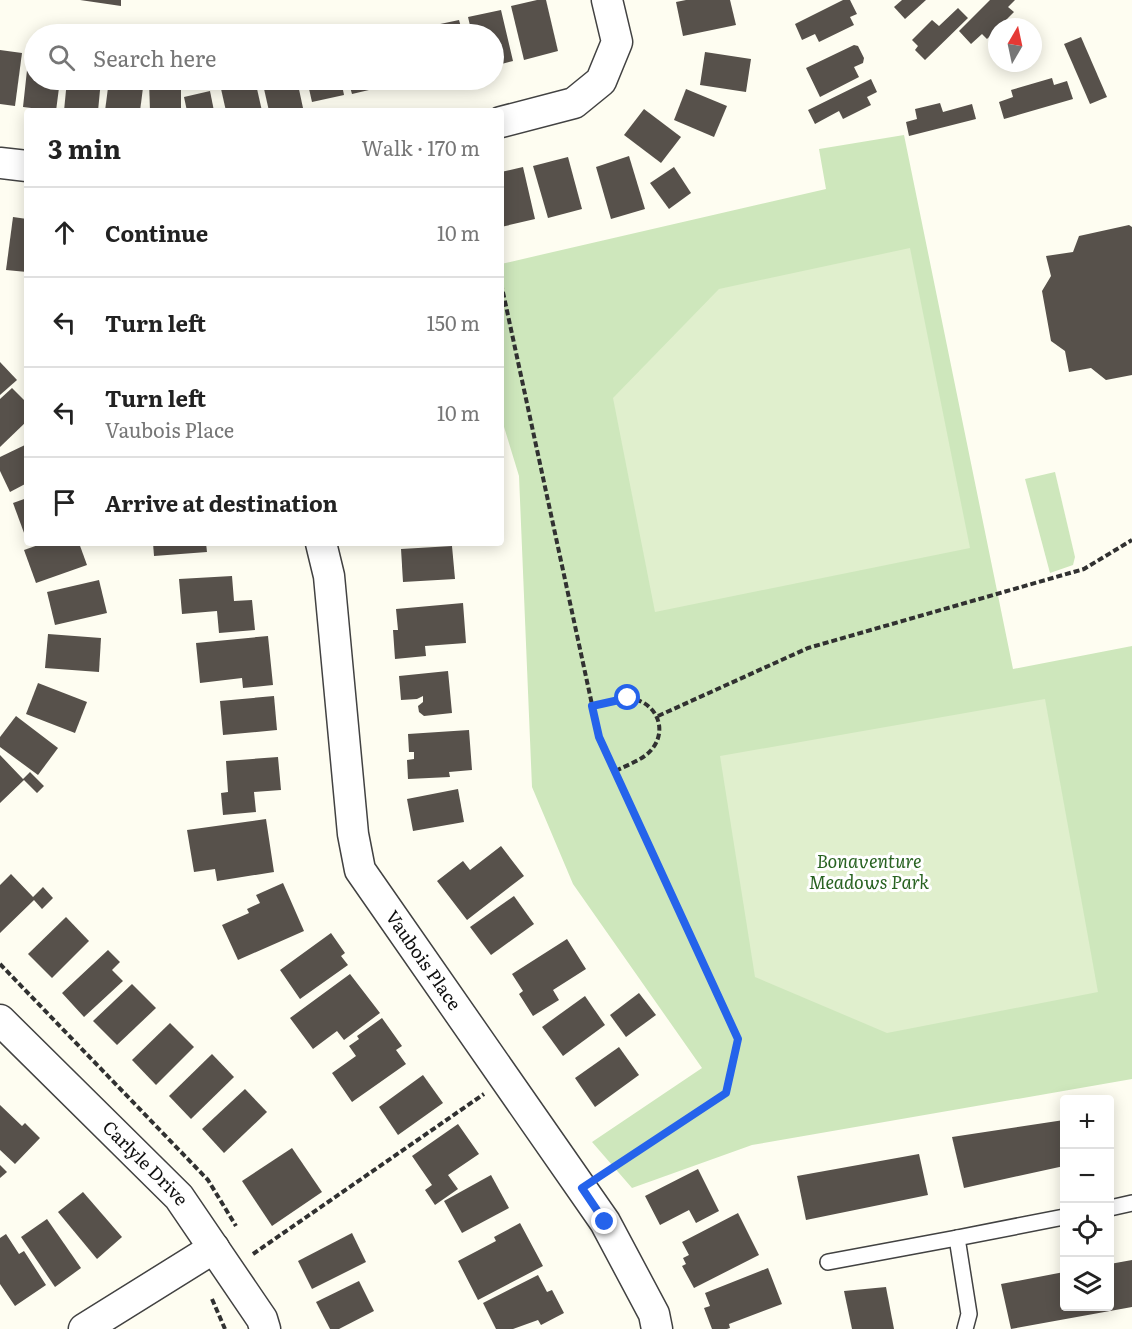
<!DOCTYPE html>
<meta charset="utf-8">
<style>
:root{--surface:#fff;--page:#f6f6f6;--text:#222;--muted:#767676;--line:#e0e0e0}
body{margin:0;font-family:Literata,serif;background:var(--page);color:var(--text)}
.controls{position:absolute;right:18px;bottom:18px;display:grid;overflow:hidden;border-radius:6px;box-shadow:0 3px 15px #0003}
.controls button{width:54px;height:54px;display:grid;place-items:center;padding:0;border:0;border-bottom:2px solid var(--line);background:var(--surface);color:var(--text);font:30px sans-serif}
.compass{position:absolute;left:988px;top:18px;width:54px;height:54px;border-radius:50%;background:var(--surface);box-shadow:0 3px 15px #0003;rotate:9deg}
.stop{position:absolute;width:18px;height:18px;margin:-14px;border:4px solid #2563eb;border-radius:50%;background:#fff}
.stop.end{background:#2563eb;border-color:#fff;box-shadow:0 2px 6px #0008}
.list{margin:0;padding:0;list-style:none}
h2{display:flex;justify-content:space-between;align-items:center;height:78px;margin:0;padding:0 24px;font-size:26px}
h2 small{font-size:20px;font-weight:400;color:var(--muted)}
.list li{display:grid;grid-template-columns:39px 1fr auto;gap:18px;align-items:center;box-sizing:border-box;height:90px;padding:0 24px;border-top:2px solid var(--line)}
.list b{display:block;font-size:22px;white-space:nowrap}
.list p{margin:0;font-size:20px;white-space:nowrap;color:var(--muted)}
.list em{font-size:20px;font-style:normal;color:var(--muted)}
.icon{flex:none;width:33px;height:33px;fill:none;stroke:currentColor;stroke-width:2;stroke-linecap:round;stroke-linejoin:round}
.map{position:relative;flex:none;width:1132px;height:1329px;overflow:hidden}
.search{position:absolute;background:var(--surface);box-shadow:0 3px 15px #0003;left:24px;top:24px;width:480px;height:66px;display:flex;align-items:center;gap:15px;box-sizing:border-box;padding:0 21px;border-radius:33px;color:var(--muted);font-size:22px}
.panel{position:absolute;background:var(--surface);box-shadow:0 3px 15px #0003;left:24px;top:108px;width:480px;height:438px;border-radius:6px}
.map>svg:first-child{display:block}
.green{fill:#cee7bc}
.pitch{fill:#e0efcd}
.building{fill:#57514b}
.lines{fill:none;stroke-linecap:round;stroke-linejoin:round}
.lane-casing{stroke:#424242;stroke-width:18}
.street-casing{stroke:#424242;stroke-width:33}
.path{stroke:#313131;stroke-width:4;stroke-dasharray:6 3;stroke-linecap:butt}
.lane{stroke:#fff;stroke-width:15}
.street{stroke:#fff;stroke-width:30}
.route{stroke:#2563eb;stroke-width:8}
.labels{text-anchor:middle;stroke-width:6;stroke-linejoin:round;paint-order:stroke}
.park-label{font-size:18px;font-style:italic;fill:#296322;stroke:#fff}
.street-label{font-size:18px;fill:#0f0f0f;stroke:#fff}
</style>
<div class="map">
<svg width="1132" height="1329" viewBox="0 0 1132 1329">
<rect width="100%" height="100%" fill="#fefdf1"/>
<!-- green -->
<g class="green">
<polygon points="904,135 1013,669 1132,646 1132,1079 752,1145 632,1188 592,1142 702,1068 573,884 532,787 519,476 501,417 501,264 826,189 819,149"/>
<polygon points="1055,472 1075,557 1073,565 1050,573 1025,479"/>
</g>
<!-- pitch -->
<g class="pitch">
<polygon points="910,248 970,548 655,612 613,398 719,289"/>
<polygon points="1045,699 1098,992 887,1033 755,977 720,756"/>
</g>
<!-- building -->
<g class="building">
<polygon points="80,0 121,0 121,6"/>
<polygon points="537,0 546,0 558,51 524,60 511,6"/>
<polygon points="686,0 730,0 736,25 683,36 676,2"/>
<polygon points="843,0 850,0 857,14 850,17 854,25 819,42 815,34 802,40 795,24"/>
<polygon points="902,0 926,0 905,19 894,7"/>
<polygon points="990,0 1015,0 1008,7 1014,12 987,39 982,34 971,44 959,31"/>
<polygon points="958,8 968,18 925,60 915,50 918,46 912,40 932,20 939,26"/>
<polygon points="501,10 513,61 494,66 494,34 472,34 468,17"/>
<polygon points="459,20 463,34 428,34 426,27"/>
<polygon points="416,28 417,34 393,34"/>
<polygon points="1081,37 1107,97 1090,104 1064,44"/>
<polygon points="854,45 858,46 864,58 863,63 854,67 859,77 820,97 806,68"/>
<polygon points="0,50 22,53 15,106 0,104"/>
<polygon points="705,52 751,59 746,92 700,85"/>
<polygon points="28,61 34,62 34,80 60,80 56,111 23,107"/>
<polygon points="1052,78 1054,85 1067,81 1073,99 1004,119 999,102 1013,97 1011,90"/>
<polygon points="871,79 877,92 867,97 871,105 843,119 839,111 815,124 808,110"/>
<polygon points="67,80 101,80 98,111 64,111"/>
<polygon points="109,80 144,80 140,111 105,111"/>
<polygon points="219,80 255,80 262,111 226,111"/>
<polygon points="262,80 297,80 303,108 269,111"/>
<polygon points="307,80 341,80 344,95 312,102"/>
<polygon points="348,80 385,80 386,86 352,94"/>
<polygon points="149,81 181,81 181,111 150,111"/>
<polygon points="686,89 727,106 714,137 674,120"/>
<polygon points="210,91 214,111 187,111 184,97"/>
<polygon points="940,103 943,112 972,104 976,119 909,136 906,122 917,119 915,109"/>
<polygon points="644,109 681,137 661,163 624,135"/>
<polygon points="629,156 645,209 611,219 596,167"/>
<polygon points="568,157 582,209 548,218 533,166"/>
<polygon points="523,167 535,219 501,227 501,172"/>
<polygon points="674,167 691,193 669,209 650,183"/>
<polygon points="13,217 27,219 27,272 6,270"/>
<polygon points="1129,225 1132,227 1132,375 1106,380 1091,368 1069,372 1065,351 1051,341 1042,291 1051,276 1046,256 1073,252 1079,236"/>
<polygon points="0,362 17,380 0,395"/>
<polygon points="12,388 27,403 27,421 0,447 0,399"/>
<polygon points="27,444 27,483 10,492 0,471 0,457"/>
<polygon points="27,498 27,541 13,503"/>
<polygon points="44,543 79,543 87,565 36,583 24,550"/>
<polygon points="153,543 206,543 207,552 154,556"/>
<polygon points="452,546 455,579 403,582 401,549"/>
<polygon points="232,576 234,601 252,600 255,630 219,633 217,611 182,614 179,579"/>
<polygon points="99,580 107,613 55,625 47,592"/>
<polygon points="463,603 466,643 425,646 426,656 395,659 393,630 398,630 396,609"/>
<polygon points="48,634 101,638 99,672 45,668"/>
<polygon points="268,636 273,685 243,688 242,678 200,683 196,643"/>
<polygon points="448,671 452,713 424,716 419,712 418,706 423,702 423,696 417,699 401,700 399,676"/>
<polygon points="38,683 87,702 75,733 26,714"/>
<polygon points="274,696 277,730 223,735 220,701"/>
<polygon points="16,716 58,748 38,775 0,747 0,737"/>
<polygon points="469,730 472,770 449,772 450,777 408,779 407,760 414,759 414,752 409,752 408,734"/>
<polygon points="0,755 23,779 30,772 44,786 37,793 24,780 0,803"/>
<polygon points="278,757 281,790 254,792 256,812 223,815 221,793 228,792 226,761"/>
<polygon points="458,789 464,822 413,831 407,799"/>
<polygon points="266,819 274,872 217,881 215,869 194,872 187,830"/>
<polygon points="501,846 524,876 467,920 437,881 463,861 470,870"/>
<polygon points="11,874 33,897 43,887 53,898 42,909 34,900 0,933 0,885"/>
<polygon points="283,883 304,931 238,960 222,925 249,913 247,909 260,903 256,895"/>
<polygon points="514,896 534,924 491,955 470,927"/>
<polygon points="66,917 89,941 52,978 28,954"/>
<polygon points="331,933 345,953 341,956 348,965 300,999 280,970"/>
<polygon points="567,939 586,969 553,990 559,1000 533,1016 519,994 523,991 512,974"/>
<polygon points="108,950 120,962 112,970 123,981 84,1017 62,993"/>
<polygon points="350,974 380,1013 344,1040 337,1031 313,1049 290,1018"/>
<polygon points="132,984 156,1008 117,1045 93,1021"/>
<polygon points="639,993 656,1015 626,1037 610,1015"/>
<polygon points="585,996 605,1025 563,1056 542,1027"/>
<polygon points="382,1018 402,1046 396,1050 406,1064 352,1102 332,1073 356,1056 349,1046 359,1039 357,1036"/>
<polygon points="170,1023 194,1047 156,1085 132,1060"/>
<polygon points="619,1047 639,1075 595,1107 575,1078"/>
<polygon points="212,1054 234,1077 191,1119 169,1096"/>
<polygon points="423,1075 443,1103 398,1135 379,1107"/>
<polygon points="245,1089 267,1112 224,1153 202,1129"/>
<polygon points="0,1105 22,1126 25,1123 40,1138 15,1164 0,1150"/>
<polygon points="1064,1120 1064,1166 964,1188 952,1137"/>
<polygon points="458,1124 479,1154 448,1175 458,1189 435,1205 425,1190 432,1185 412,1156"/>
<polygon points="292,1148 322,1192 272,1226 242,1181"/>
<polygon points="919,1154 928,1195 806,1220 797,1176"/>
<polygon points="0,1165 7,1172 0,1178"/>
<polygon points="698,1169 719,1211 696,1223 689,1210 660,1225 645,1196"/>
<polygon points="491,1175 509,1208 462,1233 444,1201"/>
<polygon points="83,1192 122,1237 97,1259 58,1212"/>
<polygon points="738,1213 759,1255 694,1288 682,1266 686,1264 683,1258 689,1255 682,1242"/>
<polygon points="47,1219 81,1268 55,1287 21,1237"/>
<polygon points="520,1223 543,1266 478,1300 458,1261 496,1241 494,1237"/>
<polygon points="352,1233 366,1262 312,1289 298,1261"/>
<polygon points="6,1234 19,1254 24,1251 46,1285 15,1306 0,1284 0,1238"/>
<polygon points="1132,1260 1132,1307 1011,1329 1001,1284 1064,1272 1064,1306 1110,1306 1110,1264"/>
<polygon points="768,1268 782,1304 729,1324 730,1328 727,1329 712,1329 704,1308 710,1306 705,1293"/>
<polygon points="538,1275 547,1292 552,1290 564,1313 541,1325 538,1320 513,1329 496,1329 483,1303"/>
<polygon points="359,1281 374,1311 339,1329 330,1329 316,1302"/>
<polygon points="886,1287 894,1329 852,1329 844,1291"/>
</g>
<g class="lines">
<!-- lane casing -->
<g class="lane-casing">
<g id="lane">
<polyline points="1110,1208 1132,1203"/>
<polyline points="828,1262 957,1238"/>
<polyline points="965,1329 969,1314 957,1238 1064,1217"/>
</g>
</g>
<!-- street casing -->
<g class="street-casing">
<g id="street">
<polyline points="501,122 574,103 601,81 617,42 607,0"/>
<polyline points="0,163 27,166"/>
<path id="s1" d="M 321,543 L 329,576 L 353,834 L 360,870 L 605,1222 L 654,1314 L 657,1329"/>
<path id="s2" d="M 0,1020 L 179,1197 L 262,1319 L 265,1329"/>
<polyline points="84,1329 214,1248"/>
</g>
</g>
<!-- path -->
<g class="path">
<polyline points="501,283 599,737 738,1039 726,1093 604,1174"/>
<path d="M 592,706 C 603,703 618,697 629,698 C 660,702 670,736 646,755 C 637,762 623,767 613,772"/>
<polyline points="658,716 808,648 1084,569 1132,540"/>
<polyline points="0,964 208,1180 236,1226"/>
<polyline points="253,1254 484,1094"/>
<polyline points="212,1299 225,1329"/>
</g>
<!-- lane -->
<use href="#lane" class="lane"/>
<!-- street -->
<use href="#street" class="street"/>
</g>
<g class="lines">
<!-- route -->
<polyline class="route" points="605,1222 582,1188 726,1093 738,1039 599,737 592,706 628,698"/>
</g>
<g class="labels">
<!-- park labels -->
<g class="park-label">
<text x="869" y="868">Bonaventure<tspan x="869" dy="21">Meadows Park</tspan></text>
</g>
<!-- street labels -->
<g class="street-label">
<text dy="6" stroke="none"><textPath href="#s1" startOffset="440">Vaubois Place</textPath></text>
<text dy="6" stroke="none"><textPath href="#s2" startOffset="204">Carlyle Drive</textPath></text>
</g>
</g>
</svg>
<div class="controls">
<button>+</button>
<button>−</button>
<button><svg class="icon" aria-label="locate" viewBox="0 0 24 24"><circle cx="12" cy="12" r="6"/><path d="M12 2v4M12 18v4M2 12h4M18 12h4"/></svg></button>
<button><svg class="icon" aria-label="layers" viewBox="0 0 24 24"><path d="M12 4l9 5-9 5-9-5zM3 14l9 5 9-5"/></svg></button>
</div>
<svg class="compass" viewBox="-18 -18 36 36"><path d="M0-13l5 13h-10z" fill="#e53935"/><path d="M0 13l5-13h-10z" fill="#767676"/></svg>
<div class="stop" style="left:628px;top:698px"></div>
<div class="stop end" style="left:605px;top:1222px"></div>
<div class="search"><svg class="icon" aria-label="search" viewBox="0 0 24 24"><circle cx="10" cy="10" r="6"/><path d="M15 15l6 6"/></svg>Search here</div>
<section class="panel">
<h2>3 min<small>Walk · 170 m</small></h2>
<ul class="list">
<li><svg class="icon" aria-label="ahead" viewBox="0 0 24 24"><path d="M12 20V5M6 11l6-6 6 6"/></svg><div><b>Continue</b></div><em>10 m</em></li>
<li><svg class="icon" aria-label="left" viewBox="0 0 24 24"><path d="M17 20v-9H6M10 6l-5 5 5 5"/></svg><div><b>Turn left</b></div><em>150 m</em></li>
<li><svg class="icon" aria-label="left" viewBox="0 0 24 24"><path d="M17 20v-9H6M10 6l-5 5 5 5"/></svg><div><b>Turn left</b><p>Vaubois Place</p></div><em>10 m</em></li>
<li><svg class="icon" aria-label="arrive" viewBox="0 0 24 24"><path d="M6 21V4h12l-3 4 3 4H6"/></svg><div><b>Arrive at destination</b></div></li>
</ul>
</section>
</div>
